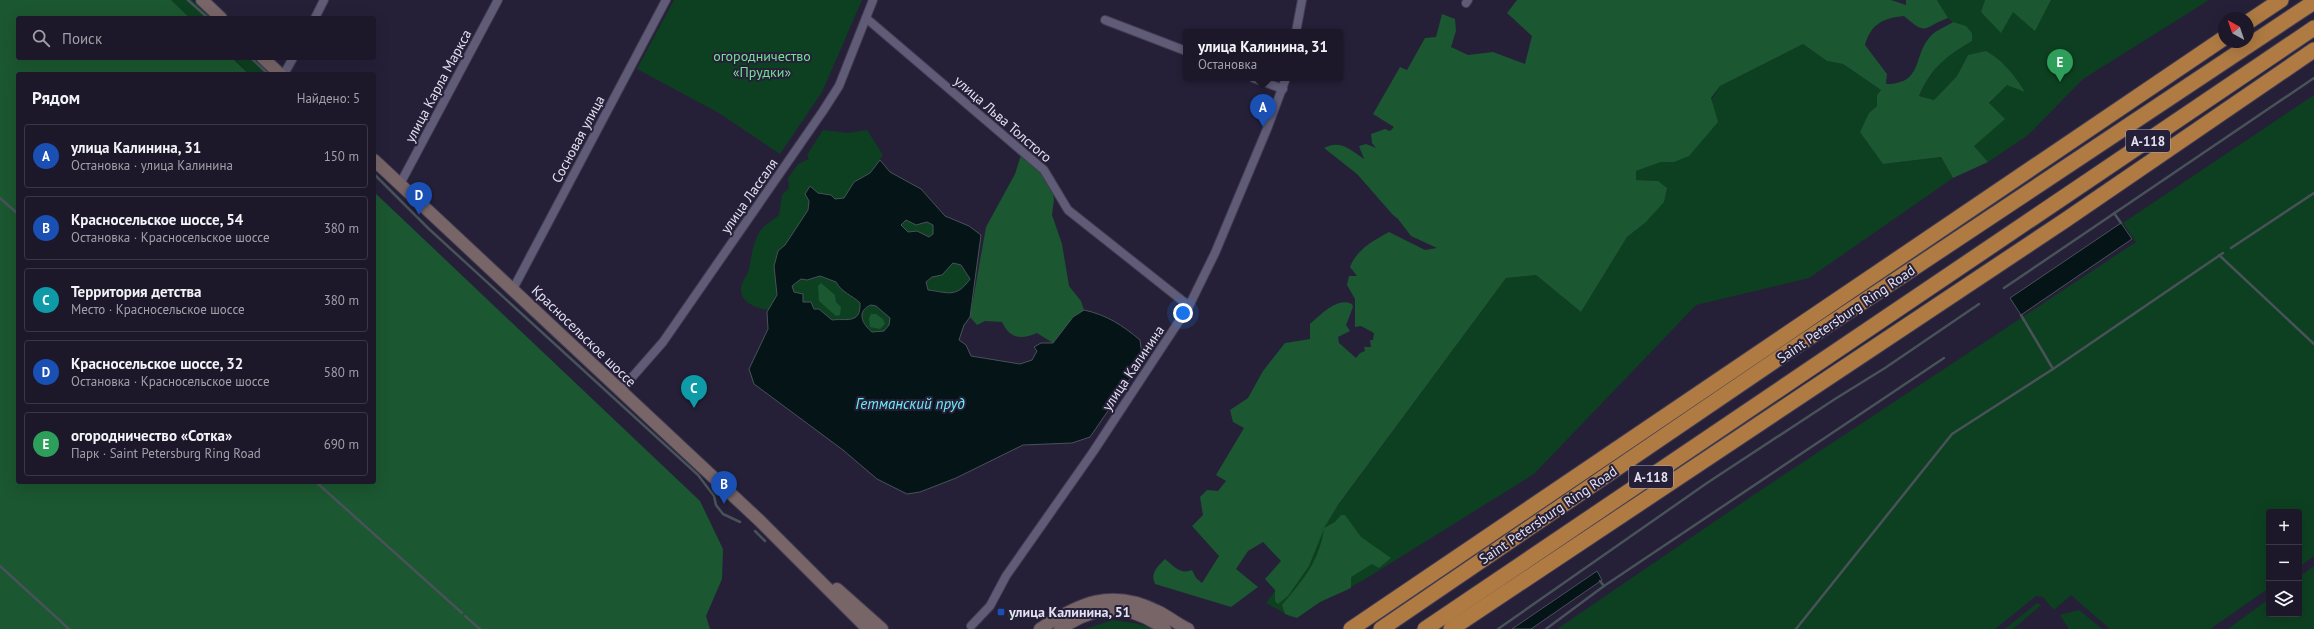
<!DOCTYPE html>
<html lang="ru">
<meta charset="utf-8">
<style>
:root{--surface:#1c182a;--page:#252132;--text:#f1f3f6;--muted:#a0a0a8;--line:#3a3747;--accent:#db2777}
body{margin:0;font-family:"PT Sans",sans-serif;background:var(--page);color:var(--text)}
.controls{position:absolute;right:12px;bottom:12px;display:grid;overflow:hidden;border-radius:4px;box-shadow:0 4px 16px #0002}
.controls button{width:36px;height:36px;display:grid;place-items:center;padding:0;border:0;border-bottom:1px solid var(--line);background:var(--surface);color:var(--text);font:20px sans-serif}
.compass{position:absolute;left:2218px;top:12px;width:36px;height:36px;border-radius:50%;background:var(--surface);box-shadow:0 4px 16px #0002;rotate:320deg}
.you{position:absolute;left:1183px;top:313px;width:14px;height:14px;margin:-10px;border:3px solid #fff;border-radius:50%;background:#1a73e8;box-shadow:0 0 0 6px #1a73e833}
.badge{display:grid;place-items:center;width:26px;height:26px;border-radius:50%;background:var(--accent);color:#fff;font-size:13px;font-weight:700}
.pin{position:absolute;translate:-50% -33px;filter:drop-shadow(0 1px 2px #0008)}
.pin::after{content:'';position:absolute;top:21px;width:14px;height:12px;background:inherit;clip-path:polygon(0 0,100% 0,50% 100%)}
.popup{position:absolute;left:1183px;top:29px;width:160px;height:52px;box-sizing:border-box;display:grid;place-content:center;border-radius:4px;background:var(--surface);filter:drop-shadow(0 1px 3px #0005);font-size:13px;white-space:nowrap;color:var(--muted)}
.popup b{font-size:15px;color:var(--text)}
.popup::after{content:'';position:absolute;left:50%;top:100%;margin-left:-8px;border:8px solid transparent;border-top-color:var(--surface)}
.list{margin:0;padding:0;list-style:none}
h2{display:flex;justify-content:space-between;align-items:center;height:52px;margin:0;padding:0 16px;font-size:17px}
h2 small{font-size:13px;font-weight:400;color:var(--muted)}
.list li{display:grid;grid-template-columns:26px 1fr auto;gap:12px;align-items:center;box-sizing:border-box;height:64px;margin:0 8px 8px;padding:0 8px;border:1px solid var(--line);border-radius:4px}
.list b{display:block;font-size:15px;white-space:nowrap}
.list p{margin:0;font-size:13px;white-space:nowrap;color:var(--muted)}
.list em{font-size:13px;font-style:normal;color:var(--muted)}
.icon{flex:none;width:22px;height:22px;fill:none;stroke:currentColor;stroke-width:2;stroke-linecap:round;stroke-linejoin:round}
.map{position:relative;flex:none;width:2314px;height:629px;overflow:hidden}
.search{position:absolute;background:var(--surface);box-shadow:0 4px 16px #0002;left:16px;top:16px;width:360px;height:44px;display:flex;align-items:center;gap:10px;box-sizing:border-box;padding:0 14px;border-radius:4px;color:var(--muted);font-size:15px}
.panel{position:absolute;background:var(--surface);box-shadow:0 4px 16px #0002;left:16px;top:72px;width:360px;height:412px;border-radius:4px}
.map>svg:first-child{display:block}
.green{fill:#0d4020;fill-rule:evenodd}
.forest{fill:#1b5730}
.water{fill:#051517;stroke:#485259;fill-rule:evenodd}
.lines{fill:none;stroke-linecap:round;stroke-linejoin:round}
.stream{stroke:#485259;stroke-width:2.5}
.street-casing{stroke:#423d52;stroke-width:10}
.secondary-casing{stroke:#423d52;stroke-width:14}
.highway-casing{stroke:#423d52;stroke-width:17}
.street{stroke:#605c77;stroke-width:8}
.secondary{stroke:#786567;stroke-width:12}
.highway{stroke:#af7b43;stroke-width:15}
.transit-dot{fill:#1a4fb4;stroke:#252038;stroke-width:1.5}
.labels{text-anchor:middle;stroke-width:4;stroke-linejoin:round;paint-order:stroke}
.shield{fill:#252038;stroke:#aaa7ba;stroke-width:1}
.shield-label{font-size:13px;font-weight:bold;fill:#e3e1f2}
.park-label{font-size:14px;fill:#77df95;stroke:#252038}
.street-label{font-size:14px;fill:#e3e1f2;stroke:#252038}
.poi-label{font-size:14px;font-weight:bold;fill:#e3e1f2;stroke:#252038;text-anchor:start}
.water-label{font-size:15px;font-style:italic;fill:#6becf7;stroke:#252038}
</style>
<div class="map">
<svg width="2314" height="629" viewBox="0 0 2314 629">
<rect width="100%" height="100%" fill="#252038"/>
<!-- green -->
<g class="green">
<polygon points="171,0 192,0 212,18 190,18"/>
<polygon points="674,0 862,0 822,92 780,154 719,113 637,69"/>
<path d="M 1937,0 L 1985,0 L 1982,12 L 2013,12 L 2035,30 L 2051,0 L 2209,0 L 2083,79 L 2028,135 L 1988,162 L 1974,146 L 1989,104 L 2007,84 L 2025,91 L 1968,55 L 1957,76 L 1934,100 L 1919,96 C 1935,65 1942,58 1972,41 L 1972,33 C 1965,24 1958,26 1950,20 C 1944,15 1942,6 1937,0 Z"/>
<polygon points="1803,44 1827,61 1843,64 1881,90 1877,95 1877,106 1869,113 1883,164 1941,157 1953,178 1809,278 1696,305 1534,474 1362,581 1291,617 1266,603 1506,278 1536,275 1581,312 1627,237 1645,223 1658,181 1636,180 1636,171 1661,162 1674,162 1720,86"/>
<polygon points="233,58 255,58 272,74 250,74"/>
<polygon points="2314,95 2314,556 2299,567 2299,512 2269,512 2269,588 2210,629 2110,629 2071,595 2054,610 2043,597 2036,596 1995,629 1557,629 1755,494 2136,242 2123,223"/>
<path d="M 823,130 L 848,133 L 867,130 L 883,155 L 870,173 L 854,182 L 844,198 L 835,200 L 831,195 L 818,193 L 809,201 C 808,216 795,233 786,244 C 783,248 779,249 777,253 C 770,272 784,293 769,310 C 755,308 737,302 742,284 C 743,279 748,275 749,270 C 751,257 753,243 760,231 C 764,225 774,220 779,215 L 782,195 L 789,188 L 788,178 L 798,164 L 809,159 L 807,155 Z"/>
<polygon points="906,220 916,225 927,222 934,225 933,234 929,237 917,231 908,232 901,225"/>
<path d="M 953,263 L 960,265 L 970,279 C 955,299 948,292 928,290 L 926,283 L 932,277 L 942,275 Z"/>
<path d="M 820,276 L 836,282 C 842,293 852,295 860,303 C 861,326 845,318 832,320 L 819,309 L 803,303 L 799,294 L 793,292 L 792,286 L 801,279 L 807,280 ZM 835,295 L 836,302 L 819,301 Z"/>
<path d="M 871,305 L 876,306 L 890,318 L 889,326 L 884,331 L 872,332 C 862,324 856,311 871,305 Z"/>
<polygon points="2314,566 2314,629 2228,629 2269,599 2269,614 2299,614 2299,577"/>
<polygon points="2037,603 2041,605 2013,629 2005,629"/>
<polygon points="2079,610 2102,629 2069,629 2060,615"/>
<circle cx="1012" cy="616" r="4.5"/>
<polygon points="1113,620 1134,623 1156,629 1085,629"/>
</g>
<!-- forest -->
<g class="forest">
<polygon points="0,0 171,0 190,18 18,18 18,58 232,58 249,74 18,74 18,482 374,482 374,192 700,501 723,549 722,579 706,616 710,629 0,629"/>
<path d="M 1517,0 L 1891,0 L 1906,5 L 1906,0 L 1937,0 L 1948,18 C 1923,27 1928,37 1904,16 C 1883,18 1871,24 1865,45 L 1887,74 L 1886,84 C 1926,84 1911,52 1934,33 C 1939,29 1947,26 1953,22 L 1966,26 L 1972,33 L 1972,41 C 1945,57 1932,67 1919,96 L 1934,100 L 1957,76 L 1968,55 L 1986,51 C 2004,61 2014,75 2025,92 L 2007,85 L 1989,103 L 2005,119 L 1974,146 L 1988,162 L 1953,178 L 1941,157 L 1883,164 L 1860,132 L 1869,113 L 1877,106 L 1877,95 L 1881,90 L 1843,64 L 1827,61 L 1803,44 L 1720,86 L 1711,98 L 1718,122 L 1689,156 L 1674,162 L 1661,162 L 1636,171 L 1636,180 L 1658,181 L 1667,188 L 1664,202 L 1645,223 L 1627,237 L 1581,312 L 1536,275 L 1506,278 L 1338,505 L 1324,528 L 1335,522 L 1341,515 L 1345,515 L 1361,537 L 1391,558 L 1379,568 L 1372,564 L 1351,577 L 1351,588 L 1320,602 L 1297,618 L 1285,614 L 1282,605 C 1304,578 1318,564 1324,529 L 1309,566 L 1288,596 L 1278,604 L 1275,601 L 1275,590 L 1265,579 L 1281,561 L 1263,542 L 1248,551 L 1236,569 L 1258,587 L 1231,607 L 1155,584 C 1150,573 1157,567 1165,559 C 1174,566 1180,575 1192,570 L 1196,578 L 1202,583 L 1219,556 L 1192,526 L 1203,515 L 1200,497 L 1207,490 L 1218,491 L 1226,481 L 1216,475 L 1244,428 L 1233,422 L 1230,410 L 1248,398 L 1263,371 L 1285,343 L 1310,339 L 1310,324 C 1322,314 1337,297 1352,304 L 1353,307 L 1346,325 L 1350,331 L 1338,337 L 1339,343 L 1356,358 L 1360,353 L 1365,351 L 1364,347 L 1371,347 L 1370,340 L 1373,340 L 1374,333 L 1361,326 L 1355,327 L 1355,299 L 1347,285 L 1349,276 L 1357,276 L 1350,267 C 1357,249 1373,241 1389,232 L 1425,250 L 1437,248 L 1411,236 L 1398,219 L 1393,215 L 1357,174 L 1324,148 C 1340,139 1351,150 1364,159 L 1359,146 L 1366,144 L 1376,148 L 1372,143 L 1371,134 L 1385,129 L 1390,131 L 1394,127 L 1373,114 L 1400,67 L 1407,70 L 1425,38 L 1436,37 L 1442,14 L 1455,19 L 1456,31 L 1451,47 L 1468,55 L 1493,52 L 1525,64 L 1532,36 L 1507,13 Z"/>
<polygon points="1985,0 2051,0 2035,31 2013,12 2001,33 1981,12"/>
<path d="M 1021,155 L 1036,165 L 1051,184 L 1054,199 L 1052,215 L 1062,244 L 1069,286 L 1081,301 L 1084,310 L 1073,317 L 1053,343 L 1037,333 C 1021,340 1010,339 1002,322 L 985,321 L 977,325 L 970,317 L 986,227 L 1015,174 Z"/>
<polygon points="821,283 835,295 836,302 841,307 840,315 836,316 819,301 818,286"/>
<polygon points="871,314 876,314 883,319 885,324 880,329 870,327 869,319"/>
</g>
<!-- water -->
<g class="water">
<path d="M 880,160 L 890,172 L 921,189 L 945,216 L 969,226 L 981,235 L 970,317 L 964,325 L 959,340 L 966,345 L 971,356 L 1020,364 L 1032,360 L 1037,351 L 1034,347 L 1041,343 L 1053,343 L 1073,317 L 1084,310 C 1107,315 1122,325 1140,340 L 1142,355 L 1136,370 L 1090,437 L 1072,443 L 1023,445 L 956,478 L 920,492 L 907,494 L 877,479 L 843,450 L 754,384 L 749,369 L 768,329 L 767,312 L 777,295 L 774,266 L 778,251 L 785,245 L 808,210 L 809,201 L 805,194 L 810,186 L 818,193 L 831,195 L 835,199 L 844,198 L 854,182 L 870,173 ZM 906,220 L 916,225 L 927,222 L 933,225 L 933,234 L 929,237 L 917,231 L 908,232 L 901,225 ZM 953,263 L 961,265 L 970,279 C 956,299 947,292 928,290 L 926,282 L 932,277 L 942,275 ZM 820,276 L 836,282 C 842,293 852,295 860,303 C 861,325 845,318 832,320 L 819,309 L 814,309 L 811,302 L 803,302 L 803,294 L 794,292 L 792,286 L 801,279 L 807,280 ZM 871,305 L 876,306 L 890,318 L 889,325 L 884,331 L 872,332 C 862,324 856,311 871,305 Z"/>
<polygon points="2121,223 2132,239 2021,315 2010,298"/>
<polygon points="1597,571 1602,580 1531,629 1512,629"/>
</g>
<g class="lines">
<!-- stream -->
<g class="stream">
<polyline points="188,0 208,18"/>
<polyline points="251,58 268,74"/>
<polyline points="374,174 429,229 698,475 714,496 716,505 723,514 740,522"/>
<polyline points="0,198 18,214"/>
<polyline points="2114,213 2121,223"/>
<polyline points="2231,248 2314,193"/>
<polyline points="2219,255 2314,344"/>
<polyline points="2004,288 2314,78"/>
<polyline points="2021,315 2053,369"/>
<polyline points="316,482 462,613"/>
<polyline points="755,531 765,541"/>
<polyline points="0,566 69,629"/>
<polyline points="1600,581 1604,586"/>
<polyline points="465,616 480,629"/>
<polyline points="1498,629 1707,483 1835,399 1885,368 1979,304"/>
<polyline points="1546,629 1604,586 1944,358"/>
<polyline points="1796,629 1952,434 2053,369 2223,253"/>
</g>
<!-- street casing -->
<g class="street-casing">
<g id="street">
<polyline points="1466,3 1468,0"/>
<polyline points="315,18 324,0"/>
<polyline points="866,18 1044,170 1068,210 1189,306"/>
<polyline points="1105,20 1186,51"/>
<polyline points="1296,32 1302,0"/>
<polyline points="284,74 293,58"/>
<polyline points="1253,78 1283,89"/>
<polyline points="400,184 498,0"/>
<polyline points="513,289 666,0"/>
<polyline points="620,391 663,342 823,111 839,86 873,0"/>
<polyline points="971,626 990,606 1006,576 1093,452 1189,306 1215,253 1267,129 1286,78"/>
</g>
</g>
<!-- secondary casing -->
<g class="secondary-casing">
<g id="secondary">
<polyline points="202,0 221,18"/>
<polyline points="263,58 280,74"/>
<polyline points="374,160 759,520 868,629"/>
<polyline points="837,589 882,629"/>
<path d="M 1040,629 C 1079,603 1111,588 1157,611 C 1168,616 1177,624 1188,629"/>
<path d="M 1060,629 C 1098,604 1127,603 1165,629"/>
</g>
</g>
<!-- highway casing -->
<g class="highway-casing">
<g id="highway">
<polyline points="2248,22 2281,0"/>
<polyline points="1351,629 2224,38"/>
<polyline points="1381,629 1786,353 2314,2"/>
<polyline points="1425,629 2314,28"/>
<polyline points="1451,629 2064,221 2314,50"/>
</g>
</g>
<!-- street -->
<use href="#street" class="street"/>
<!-- secondary -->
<use href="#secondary" class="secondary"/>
<!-- highway -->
<use href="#highway" class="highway"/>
</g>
<!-- markers -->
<rect class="transit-dot" x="997" y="608" width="8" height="8" rx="2"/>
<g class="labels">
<!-- shield labels -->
<g class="shield">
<rect x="2126" y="130" width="44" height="22" rx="3"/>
<rect x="1629" y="466" width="44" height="22" rx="3"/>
</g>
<g class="shield-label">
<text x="2148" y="146">А-118</text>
<text x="1651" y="482">А-118</text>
</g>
<!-- park labels -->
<g class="park-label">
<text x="762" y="61">огородничество<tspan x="762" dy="16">«Прудки»</tspan></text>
</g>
<!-- street labels -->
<g class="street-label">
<text transform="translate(438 86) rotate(-62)" y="5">улица Карла Маркса</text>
<text transform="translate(1003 119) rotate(41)" y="5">улица Льва Толстого</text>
<text transform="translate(578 139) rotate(-62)" y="5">Сосновая улица</text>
<text transform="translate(749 196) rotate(-55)" y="5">улица Лассаля</text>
<text transform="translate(1846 314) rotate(-34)" y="5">Saint Petersburg Ring Road</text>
<text transform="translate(584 336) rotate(44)" y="5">Красносельское шоссе</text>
<text transform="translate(1133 368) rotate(-56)" y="5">улица Калинина</text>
<text transform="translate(1548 515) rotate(-34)" y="5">Saint Petersburg Ring Road</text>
</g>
<!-- poi labels -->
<g class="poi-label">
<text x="1009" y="617">улица Калинина, 51</text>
</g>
<!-- water labels -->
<g class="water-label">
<text x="910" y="409">Гетманский пруд</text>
</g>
</g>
</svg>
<div class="controls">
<button>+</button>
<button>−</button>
<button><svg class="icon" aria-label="layers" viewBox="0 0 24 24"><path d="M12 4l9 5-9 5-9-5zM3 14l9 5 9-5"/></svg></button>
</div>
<svg class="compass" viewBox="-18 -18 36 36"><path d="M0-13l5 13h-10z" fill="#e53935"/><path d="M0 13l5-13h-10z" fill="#a0a0a8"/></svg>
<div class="you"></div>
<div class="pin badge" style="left:1263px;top:127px;background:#1a4fb4">A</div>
<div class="popup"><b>улица Калинина, 31</b>Остановка</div>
<div class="pin badge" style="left:724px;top:504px;background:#1a4fb4">B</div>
<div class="pin badge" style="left:694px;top:408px;background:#0f9aa8">C</div>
<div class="pin badge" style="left:419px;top:215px;background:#1a4fb4">D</div>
<div class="pin badge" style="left:2060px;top:82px;background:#2e9e5b">E</div>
<div class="search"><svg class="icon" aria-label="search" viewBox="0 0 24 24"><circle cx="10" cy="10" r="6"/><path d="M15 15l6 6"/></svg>Поиск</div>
<section class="panel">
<h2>Рядом<small>Найдено: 5</small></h2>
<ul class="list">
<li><span class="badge" style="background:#1a4fb4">A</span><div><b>улица Калинина, 31</b><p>Остановка · улица Калинина</p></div><em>150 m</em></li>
<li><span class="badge" style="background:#1a4fb4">B</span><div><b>Красносельское шоссе, 54</b><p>Остановка · Красносельское шоссе</p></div><em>380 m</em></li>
<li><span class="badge" style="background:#0f9aa8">C</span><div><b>Территория детства</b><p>Место · Красносельское шоссе</p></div><em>380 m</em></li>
<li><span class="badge" style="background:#1a4fb4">D</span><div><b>Красносельское шоссе, 32</b><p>Остановка · Красносельское шоссе</p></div><em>580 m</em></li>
<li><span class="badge" style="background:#2e9e5b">E</span><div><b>огородничество «Сотка»</b><p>Парк · Saint Petersburg Ring Road</p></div><em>690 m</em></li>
</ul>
</section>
</div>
